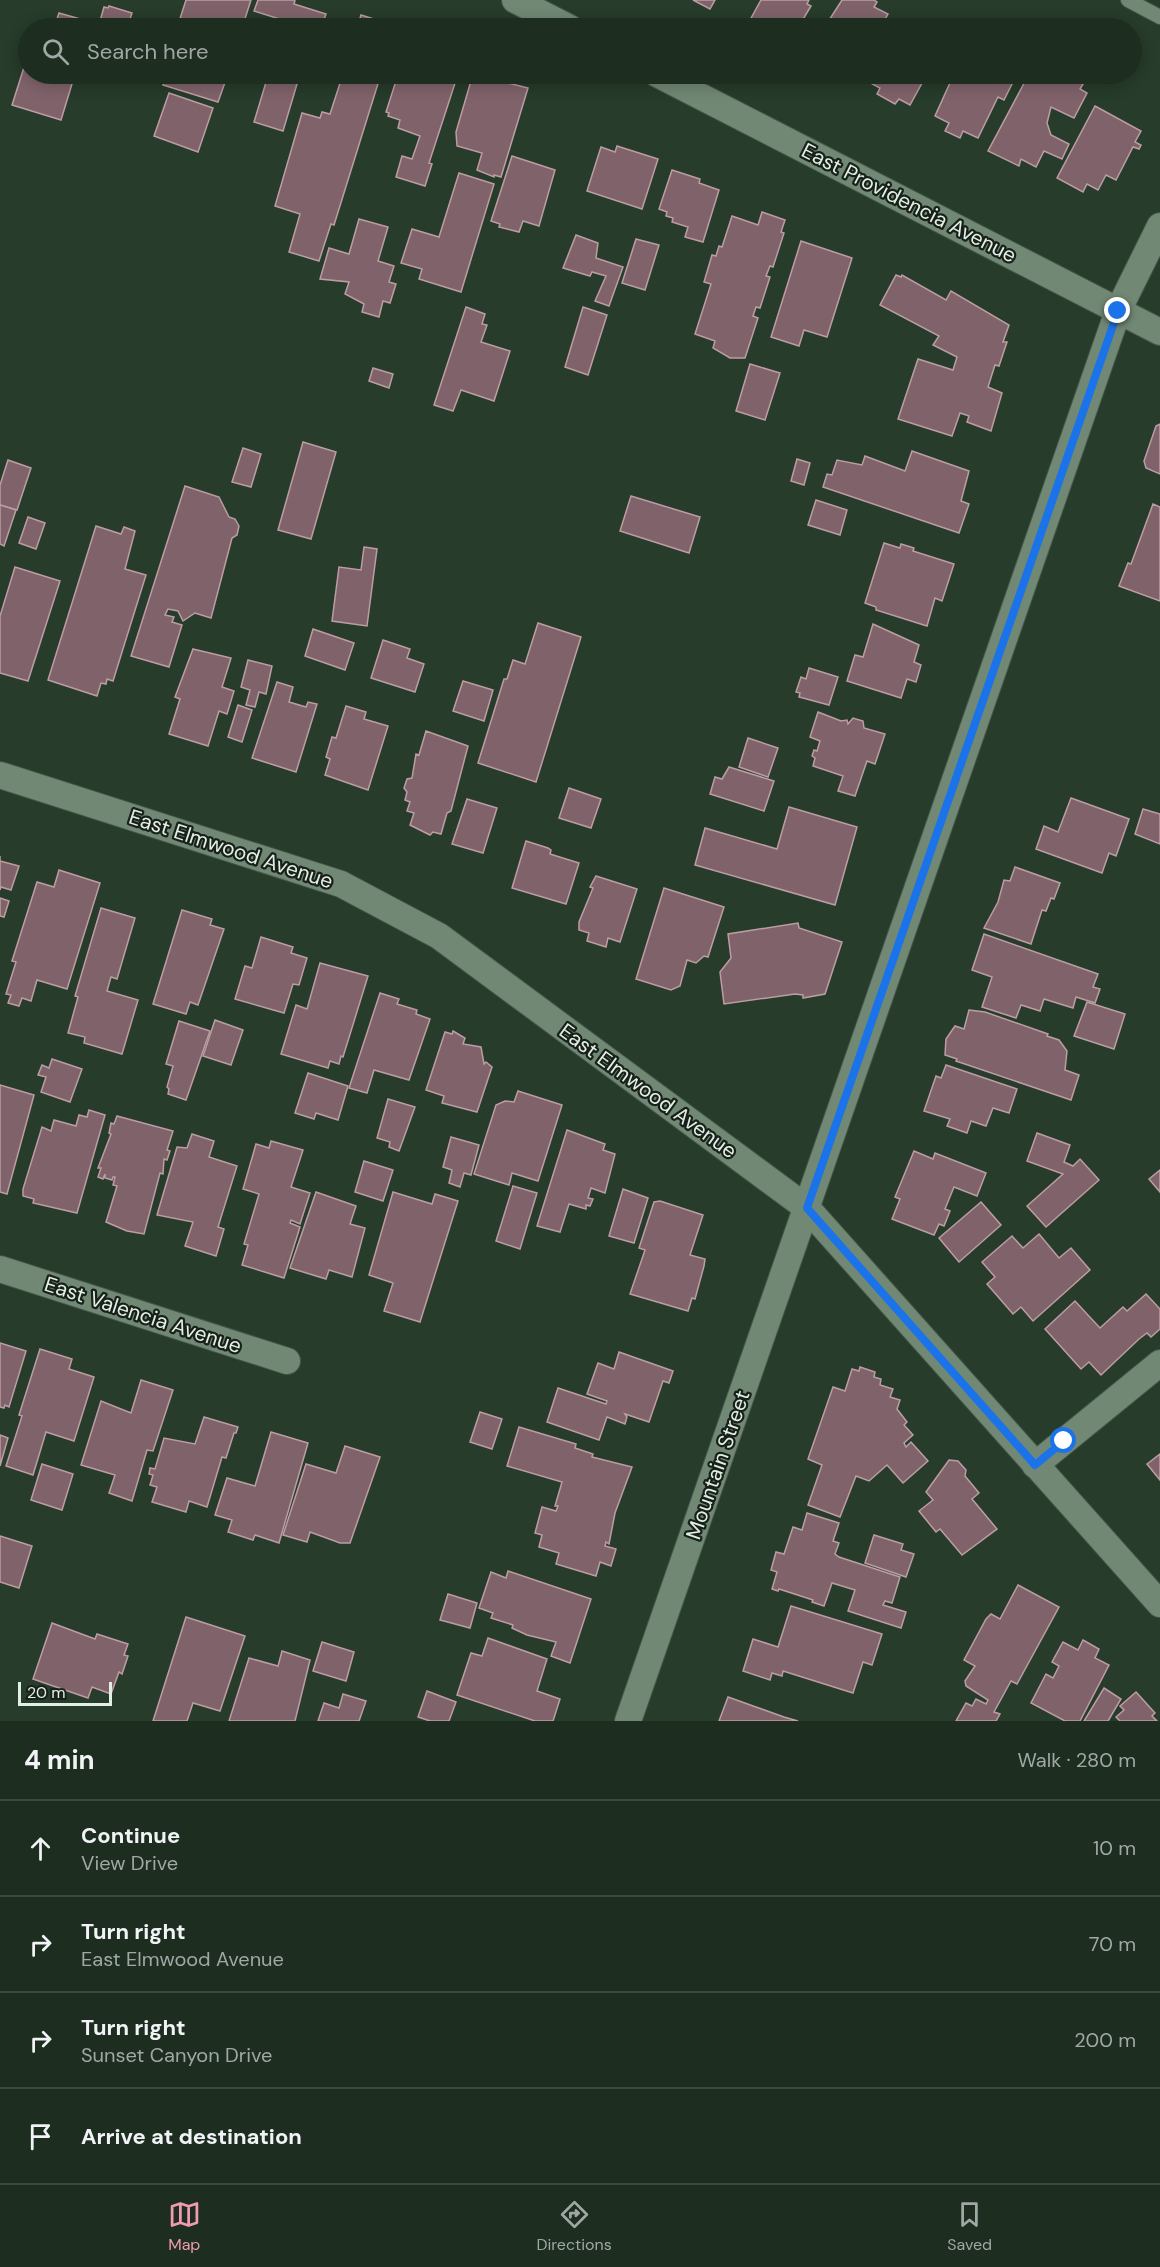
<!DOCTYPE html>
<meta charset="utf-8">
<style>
:root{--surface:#1d2d20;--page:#2a392d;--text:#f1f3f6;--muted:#a0a8a5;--line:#3b493e;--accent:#f19ab2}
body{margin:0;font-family:"DM Sans",sans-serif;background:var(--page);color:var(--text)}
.scale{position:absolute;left:18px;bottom:15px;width:94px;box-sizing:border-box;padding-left:6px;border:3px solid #e2efe4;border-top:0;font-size:16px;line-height:21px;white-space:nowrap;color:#e2efe4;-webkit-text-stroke:4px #172019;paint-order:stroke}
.stop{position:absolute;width:18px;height:18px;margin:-14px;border:4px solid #1a73e8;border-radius:50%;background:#fff}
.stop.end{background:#1a73e8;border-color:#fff;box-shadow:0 2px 6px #0008}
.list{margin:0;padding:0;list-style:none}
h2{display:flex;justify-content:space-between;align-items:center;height:78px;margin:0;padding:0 24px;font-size:26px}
h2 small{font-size:20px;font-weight:400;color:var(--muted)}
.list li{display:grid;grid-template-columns:39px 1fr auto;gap:18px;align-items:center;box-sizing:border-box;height:96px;padding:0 24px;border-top:2px solid var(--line)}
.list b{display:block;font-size:22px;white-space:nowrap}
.list p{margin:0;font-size:20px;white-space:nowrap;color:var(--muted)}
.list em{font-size:20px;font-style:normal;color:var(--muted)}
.icon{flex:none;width:33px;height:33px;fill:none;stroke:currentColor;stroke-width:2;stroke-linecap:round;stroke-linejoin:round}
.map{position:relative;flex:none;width:1160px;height:1721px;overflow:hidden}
.search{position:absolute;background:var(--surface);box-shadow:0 3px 15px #0003;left:18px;right:18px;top:18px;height:66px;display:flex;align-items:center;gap:15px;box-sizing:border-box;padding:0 21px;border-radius:33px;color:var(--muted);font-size:22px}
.sheet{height:462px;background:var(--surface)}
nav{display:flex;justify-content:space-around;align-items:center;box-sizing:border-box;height:84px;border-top:2px solid var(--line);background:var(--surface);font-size:16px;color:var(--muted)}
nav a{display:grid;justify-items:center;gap:3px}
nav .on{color:var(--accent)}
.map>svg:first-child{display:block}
.building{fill:#80636a;stroke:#bc9da4;stroke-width:1.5}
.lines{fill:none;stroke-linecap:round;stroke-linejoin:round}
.lane-casing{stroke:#46574a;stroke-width:16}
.street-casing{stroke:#46574a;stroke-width:28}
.lane{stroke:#718875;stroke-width:14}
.street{stroke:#718875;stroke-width:26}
.route{stroke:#1a73e8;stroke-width:8}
.labels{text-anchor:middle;stroke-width:4.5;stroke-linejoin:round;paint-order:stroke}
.street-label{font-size:21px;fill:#e2efe4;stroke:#172019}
</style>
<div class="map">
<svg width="1160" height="1721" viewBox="0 0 1160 1721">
<rect width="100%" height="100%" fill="#273c2b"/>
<!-- building -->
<g class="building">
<polygon points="186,0 251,0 242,28 177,28"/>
<polygon points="258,0 295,0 294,4 326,14 321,28 287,28 289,22 254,11"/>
<polygon points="693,0 715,0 710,9"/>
<polygon points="761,0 809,0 807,4 811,6 799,26 796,25 794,28 754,28 756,24 750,20"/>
<polygon points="842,0 874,0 877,2 874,7 888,14 880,28 824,28"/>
<polygon points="109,6 132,13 127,28 98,28 104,7 108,8"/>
<polygon points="59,13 91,22 89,28 54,28"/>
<polygon points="361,15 396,26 395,28 357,28"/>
<polygon points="26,61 28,62 28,74 75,74 61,120 12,105"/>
<polygon points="166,74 228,74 218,102 163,85"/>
<polygon points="250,74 300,74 283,131 254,122 267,79"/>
<polygon points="343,74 381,74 334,225 331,224 319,261 289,252 300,214 275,206 302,113 320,118 322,112 330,114"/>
<polygon points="385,74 458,74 429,163 432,164 425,186 396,177 402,156 412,159 420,136 398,128 400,120 388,116 389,113 386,112 396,81 384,77"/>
<polygon points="473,74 528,88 501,177 494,175 494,177 477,170 482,153 457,146 456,132"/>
<polygon points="869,74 927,74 910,105 899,99 895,104 877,94 880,88 865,80"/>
<polygon points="954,74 1017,74 1004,100 998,97 978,138 963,131 960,138 945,131 949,123 935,116"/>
<polygon points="1029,74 1068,74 1067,76 1083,84 1080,89 1087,93 1074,118 1051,107 1047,123 1051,135 1069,144 1062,159 1044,151 1036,167 1021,159 1019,166 988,151"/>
<polygon points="169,93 213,108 198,152 154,136"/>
<polygon points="1095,106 1141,131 1135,142 1141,145 1139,149 1133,147 1116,180 1106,175 1098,190 1087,184 1083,192 1057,178"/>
<polygon points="617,146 658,159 642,209 587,191 601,147 615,152"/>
<polygon points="512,156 555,170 539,226 523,221 519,232 499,227 500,224 491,221"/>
<polygon points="672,170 700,179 699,183 719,190 703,242 685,237 688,227 672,222 673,218 666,216 667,212 659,209"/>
<polygon points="459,173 494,184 461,292 419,279 422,269 401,263 412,229 439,237"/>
<polygon points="762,212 785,220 781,232 784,233 773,267 770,266 766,276 770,277 760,308 756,307 753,316 758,318 745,358 730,358 713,348 715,341 695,334 711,284 704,282 712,255 716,256 719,246 722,247 732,216 758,225"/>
<polygon points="359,219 388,227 378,261 394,266 389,282 396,284 390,303 383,301 379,317 362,312 364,304 345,294 349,282 320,279 329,248 349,254"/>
<polygon points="576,235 598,243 596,258 623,267 609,306 595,301 606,276 592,272 590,276 563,268"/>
<polygon points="636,239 659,245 645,290 622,283"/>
<polygon points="801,241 852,258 827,337 804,330 799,346 771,337"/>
<polygon points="896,275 901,277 902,275 946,300 951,291 1009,325 1003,342 1007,342 999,366 995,365 988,387 1002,393 991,431 967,422 969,416 960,413 952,436 898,419 918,359 953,370 957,357 933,345 939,336 880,305"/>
<polygon points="466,307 485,314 482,324 487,325 481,342 510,351 494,401 461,390 453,411 434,405"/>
<polygon points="583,307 607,315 588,375 565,367"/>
<polygon points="750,364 780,373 765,420 736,411"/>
<polygon points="373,368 393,374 389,388 369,381"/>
<polygon points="1160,424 1160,474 1146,468 1144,461 1156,426"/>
<polygon points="303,442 336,452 311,539 278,530"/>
<polygon points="243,448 261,454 251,487 232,482"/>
<polygon points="912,451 969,471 961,501 969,504 959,533 823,487 827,474 832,475 837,460 862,465 865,456 905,471"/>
<polygon points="797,459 810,463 804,485 791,481"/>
<polygon points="8,460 31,468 17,510 0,505 0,485"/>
<polygon points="185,486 219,497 229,517 235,519 239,526 237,535 232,538 211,618 195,613 183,621 178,611 168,609 165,615 174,617 172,622 182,625 169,667 131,656"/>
<polygon points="631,496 700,517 689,553 620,531"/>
<polygon points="816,500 847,510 840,535 808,525"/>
<polygon points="1153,504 1160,507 1160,601 1119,586 1128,563 1131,564"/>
<polygon points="0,505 16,510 4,546 0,544"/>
<polygon points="28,517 45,523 36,549 19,543"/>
<polygon points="96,526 121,534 124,527 135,531 125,569 146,575 113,681 107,679 106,684 101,683 97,696 48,680"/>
<polygon points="884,543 900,548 901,544 914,548 913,551 954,564 942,601 935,598 927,626 876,610 876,607 865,603"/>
<polygon points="364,547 377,549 367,626 332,621 339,567 361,570"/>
<polygon points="15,567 60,581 28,681 0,673 0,616"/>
<polygon points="538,623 581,637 536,782 478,763 504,679 507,679 513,660 525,664"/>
<polygon points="873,624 919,645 914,662 921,665 916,682 907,679 901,698 847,681 855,655 863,657"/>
<polygon points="313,629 354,643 345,670 305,656"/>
<polygon points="383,640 410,649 407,658 424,664 415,692 371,678"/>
<polygon points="193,649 231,658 222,687 234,691 227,714 219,711 208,746 169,734 180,699 175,697"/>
<polygon points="248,660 272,666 266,694 259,692 255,707 246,705 250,690 241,687"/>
<polygon points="809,668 838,677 829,705 799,697 800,693 796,692 801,677 806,679"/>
<polygon points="463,681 493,690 484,721 453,711"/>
<polygon points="277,682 293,687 289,702 306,707 308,702 317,704 296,772 252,758"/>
<polygon points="238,705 252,710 242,742 228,737"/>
<polygon points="346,706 366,712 364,719 388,726 368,790 325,775 330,759 326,757 332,737 336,738"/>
<polygon points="818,712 841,721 847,720 848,724 853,718 863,721 864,728 885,734 875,764 867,761 855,796 838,791 843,776 813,766 815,758 812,756 814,750 817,751 820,741 810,737"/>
<polygon points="426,731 468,746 451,811 447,813 441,834 433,832 430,835 410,825 414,813 407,811 410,802 405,800 407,792 404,788 407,779 412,778 416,754 419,755"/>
<polygon points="748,738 778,748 768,777 739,767"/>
<polygon points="729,767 774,781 764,811 710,794 715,777 722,779"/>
<polygon points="569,788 601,799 591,828 559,818"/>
<polygon points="1071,798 1129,819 1116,856 1109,853 1102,873 1036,849 1044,826 1058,832"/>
<polygon points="467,799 497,808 483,853 452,844"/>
<polygon points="789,807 857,827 835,905 695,865 705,828 777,849"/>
<polygon points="1143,809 1160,814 1160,844 1135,834"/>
<polygon points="526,841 548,848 551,850 550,854 579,863 566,904 512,888"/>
<polygon points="0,856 0,861 19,866 11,890 1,887 0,890"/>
<polygon points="1015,867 1060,883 1054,899 1051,898 1046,911 1042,910 1031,944 984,928 998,902 1004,880 1010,881"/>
<polygon points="59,870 100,883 67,989 37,980 31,1001 22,998 19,1006 8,1003 11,995 6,994 16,962 12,961 37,882 54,887"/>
<polygon points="596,876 637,889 620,942 608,938 606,947 587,941 589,933 579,930 579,922 593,888 590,887"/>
<polygon points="664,888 724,907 708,957 704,956 696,963 687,960 680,986 671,990 636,979"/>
<polygon points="0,898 9,901 4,917 0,916"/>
<polygon points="101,908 135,918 117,979 111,977 107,991 138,1000 122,1054 84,1043 85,1037 68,1033 78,997 75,996"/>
<polygon points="182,910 212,919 210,925 224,929 198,1005 190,1002 186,1014 153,1004"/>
<polygon points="798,923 799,928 842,942 825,994 803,998 803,995 795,994 724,1004 720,972 731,958 728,934"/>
<polygon points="984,934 1098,974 1093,987 1100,989 1095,1003 1076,997 1073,1008 1044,999 1040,1011 1021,1005 1016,1018 982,1007 992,977 972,970"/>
<polygon points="261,937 293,947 291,953 307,958 299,985 293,984 284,1013 235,999 245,966 252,968"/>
<polygon points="320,963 368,976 343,1057 341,1056 339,1064 330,1061 328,1068 281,1054 296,1005 307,1009"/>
<polygon points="380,993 399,999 397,1004 417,1010 416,1014 430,1019 409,1080 374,1070 367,1093 349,1088"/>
<polygon points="1087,1002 1125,1014 1114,1049 1074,1036"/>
<polygon points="969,1010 985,1012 1048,1034 1047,1036 1059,1040 1067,1051 1065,1070 1079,1075 1071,1100 956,1061 957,1059 945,1055 946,1039 955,1026 964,1029"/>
<polygon points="215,1020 243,1030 231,1065 203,1056"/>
<polygon points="179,1021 210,1031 186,1100 168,1094 169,1089 167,1087 173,1066 166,1064"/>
<polygon points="453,1031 465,1038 463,1044 481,1047 484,1064 486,1062 492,1067 477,1112 442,1103 444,1096 426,1090 445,1032 452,1034"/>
<polygon points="52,1059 82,1069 70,1102 41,1092 46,1077 38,1075 42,1065 49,1068"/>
<polygon points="946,1065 1017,1089 1009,1113 993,1108 986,1126 971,1121 967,1133 947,1126 950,1119 924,1111 936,1076 941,1078"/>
<polygon points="308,1073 348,1086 338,1120 316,1113 314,1119 295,1113"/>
<polygon points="0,1085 34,1095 7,1194 0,1192"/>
<polygon points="518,1091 562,1105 538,1181 512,1173 509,1185 474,1174 496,1105 505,1101 514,1102"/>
<polygon points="388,1099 415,1107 399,1151 389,1147 390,1142 377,1138"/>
<polygon points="89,1110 105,1115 77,1213 33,1203 34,1199 23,1196 23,1189 42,1127 51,1131 54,1120 76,1126 79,1115 87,1117"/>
<polygon points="117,1116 173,1131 167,1150 170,1151 167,1160 164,1159 163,1174 160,1173 144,1234 127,1231 106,1222 117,1186 113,1185 115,1177 113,1177 112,1180 105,1178 105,1174 103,1179 98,1177 101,1168 98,1168 111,1134 109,1133 111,1123 114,1124"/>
<polygon points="567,1130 605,1144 603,1150 615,1154 605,1193 591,1188 588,1198 593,1199 590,1206 586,1205 586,1209 569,1204 560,1232 537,1226"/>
<polygon points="1037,1133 1070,1145 1064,1162 1073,1166 1080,1159 1099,1180 1046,1227 1027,1206 1063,1174 1027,1161"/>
<polygon points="192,1134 214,1141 209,1157 237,1166 218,1227 224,1229 216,1256 185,1246 193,1222 157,1215 177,1147 187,1148"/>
<polygon points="451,1137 479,1145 471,1175 464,1173 460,1187 449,1183 452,1170 443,1167"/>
<polygon points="271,1141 303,1150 291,1187 310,1193 300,1224 291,1220 290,1223 300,1227 284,1278 242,1265 248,1245 244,1244 259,1194 243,1189 256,1144 269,1148"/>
<polygon points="914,1151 933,1159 935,1153 986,1173 977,1196 954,1187 945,1209 950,1211 944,1226 939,1224 934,1235 892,1219 900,1199 895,1197"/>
<polygon points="364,1161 393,1170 383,1201 355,1192"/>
<polygon points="1160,1170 1160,1192 1149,1179"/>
<polygon points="513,1186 537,1193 520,1249 496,1241"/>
<polygon points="623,1189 648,1198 634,1243 609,1236"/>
<polygon points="316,1192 356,1206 350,1224 365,1228 352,1277 329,1270 326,1279 290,1268"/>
<polygon points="393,1192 432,1204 435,1194 458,1201 420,1322 384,1311 393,1283 369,1275"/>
<polygon points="660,1201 703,1215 690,1255 705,1259 704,1266 695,1299 692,1298 688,1311 630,1294 645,1250 639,1248 654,1202"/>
<polygon points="981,1202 1001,1225 959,1262 939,1238"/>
<polygon points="1039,1234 1059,1258 1071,1248 1090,1270 1033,1321 1021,1307 1013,1314 987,1284 995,1277 982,1262 1012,1236 1023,1248"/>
<polygon points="1146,1294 1160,1309 1160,1329 1151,1337 1147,1333 1139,1339 1101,1375 1089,1362 1081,1369 1045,1329 1075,1301 1100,1328 1123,1307 1127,1311"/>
<polygon points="0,1343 26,1351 9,1407 5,1405 4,1408 0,1407"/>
<polygon points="40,1349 72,1359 69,1369 94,1377 74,1441 46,1432 33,1475 6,1466 22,1416 19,1415"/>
<polygon points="619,1352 673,1371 669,1383 663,1381 649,1422 625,1414 627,1417 625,1424 607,1417 599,1440 547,1422 558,1388 606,1404 607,1401 587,1394 598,1363 614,1369"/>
<polygon points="860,1367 875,1372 874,1377 881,1379 880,1385 893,1389 890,1397 900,1400 897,1409 907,1422 904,1425 913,1435 904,1443 906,1447 911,1442 928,1461 903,1483 887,1465 869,1481 856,1476 840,1517 808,1505 822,1465 808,1459 833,1387 845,1391 852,1369 859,1371"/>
<polygon points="141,1380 173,1390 153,1451 147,1450 132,1501 109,1493 115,1475 81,1465 101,1401 131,1413"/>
<polygon points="480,1412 502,1419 492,1449 470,1442"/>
<polygon points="204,1417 238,1427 236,1433 234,1433 226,1458 222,1457 207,1507 189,1501 186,1512 152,1502 157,1487 150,1485 153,1475 149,1474 150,1468 155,1469 164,1438 195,1444"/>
<polygon points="519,1427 576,1444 575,1448 593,1454 592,1457 632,1467 615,1513 609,1544 606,1542 605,1546 616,1549 611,1566 600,1562 596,1576 556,1564 559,1553 539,1547 542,1535 535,1533 542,1507 556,1511 558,1506 555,1506 562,1482 507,1466"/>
<polygon points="271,1432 308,1443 279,1543 255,1535 253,1540 228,1532 232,1520 215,1515 227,1478 255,1486"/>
<polygon points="0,1435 8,1438 0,1466"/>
<polygon points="345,1446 380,1457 350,1543 340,1543 310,1532 307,1542 283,1535 306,1464 336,1473"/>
<polygon points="1160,1454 1160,1480 1147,1464"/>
<polygon points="949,1460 958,1461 966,1470 965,1476 979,1493 972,1499 997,1529 962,1555 940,1529 936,1532 919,1511 933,1500 926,1492"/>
<polygon points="42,1464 73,1474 62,1510 31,1500"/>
<polygon points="807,1513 839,1523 833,1541 839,1543 835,1554 839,1557 900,1577 892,1603 885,1601 883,1605 906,1612 901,1628 848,1611 855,1590 832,1583 824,1606 812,1602 813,1600 779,1589 778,1591 772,1589 777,1572 771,1570 776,1552 784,1554 793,1527 802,1530"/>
<polygon points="874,1535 903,1544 901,1550 914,1554 906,1577 865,1563"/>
<polygon points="0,1536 32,1546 19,1588 0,1582"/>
<polygon points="508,1571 591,1599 570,1663 551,1656 556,1642 527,1635 512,1628 513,1625 491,1618 493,1613 479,1608 491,1572 506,1578"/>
<polygon points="1018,1585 1059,1607 1017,1684 1011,1681 994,1712 1000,1714 996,1721 956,1721 966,1703 972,1706 976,1699 986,1704 988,1700 966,1686 965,1681 975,1666 964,1660 986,1619 991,1614 1000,1619"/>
<polygon points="448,1594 477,1603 470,1628 440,1620"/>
<polygon points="791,1606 882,1634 872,1665 863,1662 853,1693 783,1671 782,1676 772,1673 770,1680 743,1671 753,1639 778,1647"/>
<polygon points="186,1617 245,1636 220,1711 193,1703 187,1721 153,1721"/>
<polygon points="52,1623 95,1639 97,1634 128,1644 124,1655 128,1656 122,1674 119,1672 111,1694 92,1687 88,1698 33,1679"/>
<polygon points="488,1638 547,1659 537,1691 560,1699 553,1721 535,1721 457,1695 471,1653 482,1656"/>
<polygon points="1083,1640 1099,1649 1095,1658 1109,1665 1080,1721 1065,1721 1031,1703 1046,1674 1053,1678 1059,1666 1052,1662 1063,1642 1078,1650"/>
<polygon points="322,1642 354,1652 346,1681 313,1671"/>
<polygon points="282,1651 310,1660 295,1721 229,1721 249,1658 278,1666"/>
<polygon points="1104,1688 1121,1699 1108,1721 1084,1721"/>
<polygon points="427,1691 456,1702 449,1721 430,1721 418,1717"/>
<polygon points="1136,1692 1155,1713 1152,1716 1157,1721 1120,1721 1116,1717 1124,1710 1120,1706"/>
<polygon points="343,1694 366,1701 359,1721 318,1721 324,1703 339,1708"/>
<polygon points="728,1697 784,1717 798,1721 719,1721"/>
</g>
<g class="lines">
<!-- lane casing -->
<g class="lane-casing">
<polyline id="lane" points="1128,0 1160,17"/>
</g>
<!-- street casing -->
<g class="street-casing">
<g id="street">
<polyline points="515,0 570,28"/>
<polyline points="657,74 1160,332"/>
<polyline points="0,775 341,884 439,936 807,1208 1160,1604"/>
<polyline points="0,1269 287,1361"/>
<polyline points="1035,1465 1160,1363"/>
<polyline points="628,1721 1118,311 1160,226"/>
</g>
</g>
<!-- lane -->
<use href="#lane" class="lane"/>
<!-- street -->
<use href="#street" class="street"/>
</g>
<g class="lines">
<!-- route -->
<polyline class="route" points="1064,1441 1035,1465 807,1208 1118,311"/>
</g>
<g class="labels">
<!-- street labels -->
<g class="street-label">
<text transform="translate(909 203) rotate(27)" y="7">East Providencia Avenue</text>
<text transform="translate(231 849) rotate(18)" y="7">East Elmwood Avenue</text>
<text transform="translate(648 1091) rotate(36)" y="7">East Elmwood Avenue</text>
<text transform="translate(143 1315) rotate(18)" y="7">East Valencia Avenue</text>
<text transform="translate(718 1465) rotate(-71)" y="7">Mountain Street</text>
</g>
</g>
</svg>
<div class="scale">20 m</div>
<div class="stop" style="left:1064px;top:1441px"></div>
<div class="stop end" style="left:1118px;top:311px"></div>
<div class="search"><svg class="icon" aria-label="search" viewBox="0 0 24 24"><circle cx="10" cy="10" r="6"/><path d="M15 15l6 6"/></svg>Search here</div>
</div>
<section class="sheet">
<h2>4 min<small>Walk · 280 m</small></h2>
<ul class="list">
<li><svg class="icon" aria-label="ahead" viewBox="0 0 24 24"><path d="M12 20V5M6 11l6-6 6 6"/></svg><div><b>Continue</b><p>View Drive</p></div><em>10 m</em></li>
<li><svg class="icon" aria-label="right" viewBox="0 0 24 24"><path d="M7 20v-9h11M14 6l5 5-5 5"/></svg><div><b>Turn right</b><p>East Elmwood Avenue</p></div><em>70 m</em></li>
<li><svg class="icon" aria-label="right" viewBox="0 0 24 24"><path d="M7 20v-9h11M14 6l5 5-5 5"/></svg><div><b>Turn right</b><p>Sunset Canyon Drive</p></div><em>200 m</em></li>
<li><svg class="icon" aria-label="arrive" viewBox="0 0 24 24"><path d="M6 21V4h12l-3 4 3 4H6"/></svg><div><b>Arrive at destination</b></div></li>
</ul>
</section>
<nav>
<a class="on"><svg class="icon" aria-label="map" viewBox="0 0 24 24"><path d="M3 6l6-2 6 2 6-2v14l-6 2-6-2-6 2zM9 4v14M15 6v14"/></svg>Map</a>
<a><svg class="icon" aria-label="directions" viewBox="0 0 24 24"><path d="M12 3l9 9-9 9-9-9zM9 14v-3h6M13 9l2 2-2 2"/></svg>Directions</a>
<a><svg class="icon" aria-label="saved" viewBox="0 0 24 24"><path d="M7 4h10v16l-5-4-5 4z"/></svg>Saved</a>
</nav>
